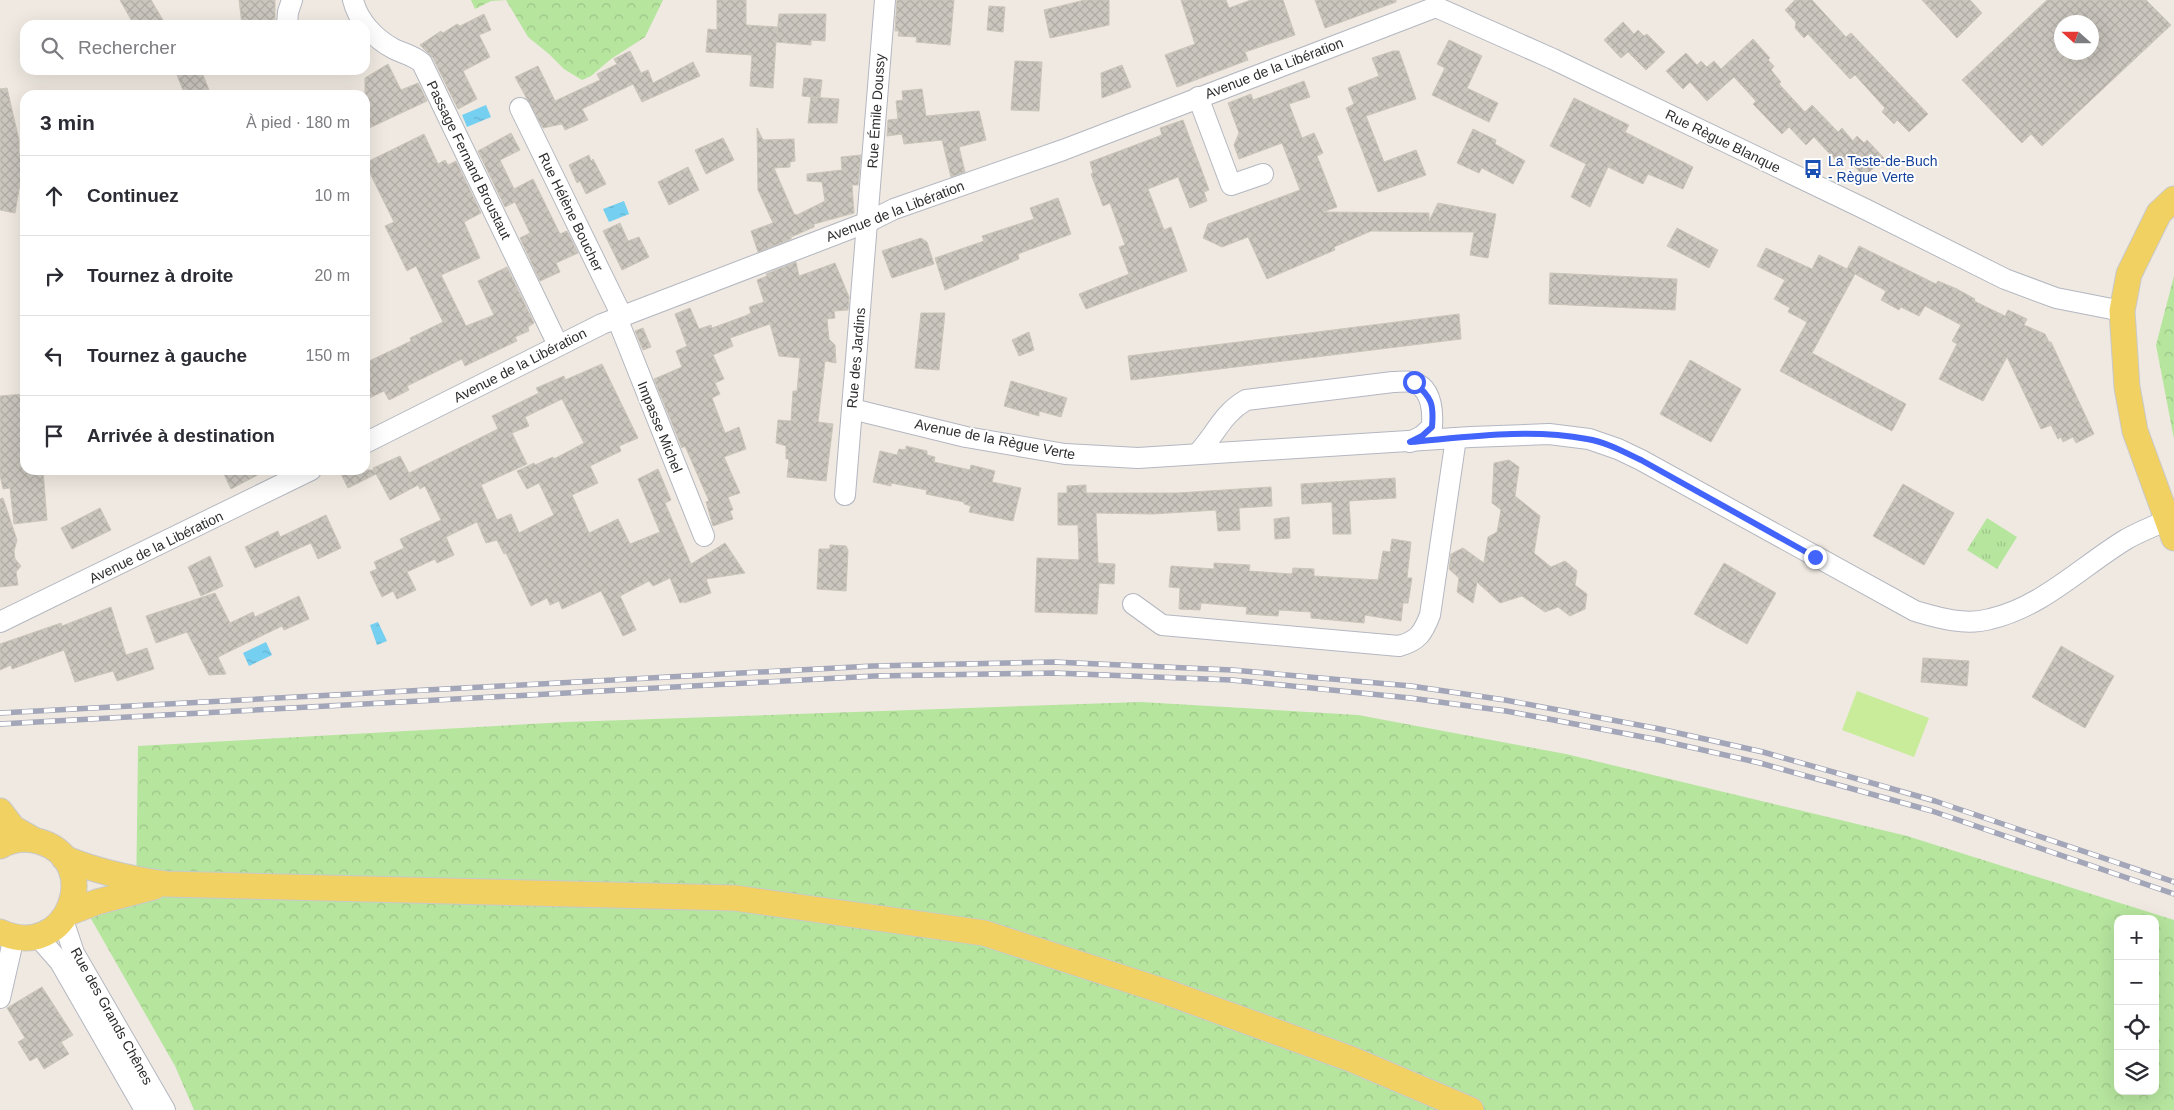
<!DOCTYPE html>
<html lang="fr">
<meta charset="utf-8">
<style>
:root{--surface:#fff;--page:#f2f2f3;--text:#2b2b33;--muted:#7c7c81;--line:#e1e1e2}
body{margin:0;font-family:Arial,sans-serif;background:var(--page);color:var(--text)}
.controls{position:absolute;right:15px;bottom:15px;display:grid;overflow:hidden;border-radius:10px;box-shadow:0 5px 20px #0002}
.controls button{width:45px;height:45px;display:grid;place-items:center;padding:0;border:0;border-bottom:1px solid var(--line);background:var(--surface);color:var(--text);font:25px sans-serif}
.compass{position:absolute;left:2054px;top:15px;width:45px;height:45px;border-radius:50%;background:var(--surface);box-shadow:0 5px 20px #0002;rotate:291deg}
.stop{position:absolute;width:15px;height:15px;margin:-11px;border:4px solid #4264fb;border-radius:50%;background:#fff}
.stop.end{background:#4264fb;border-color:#fff;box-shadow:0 1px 5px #0008}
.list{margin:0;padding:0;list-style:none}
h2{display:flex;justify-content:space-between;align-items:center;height:65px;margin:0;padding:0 20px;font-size:21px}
h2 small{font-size:16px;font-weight:400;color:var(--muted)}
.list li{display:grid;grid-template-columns:32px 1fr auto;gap:15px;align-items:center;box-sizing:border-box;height:80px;padding:0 20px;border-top:1px solid var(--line)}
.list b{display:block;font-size:19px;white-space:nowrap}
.list em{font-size:16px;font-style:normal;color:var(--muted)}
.icon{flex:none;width:28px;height:28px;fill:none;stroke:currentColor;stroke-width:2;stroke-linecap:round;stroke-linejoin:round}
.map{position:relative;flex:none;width:2174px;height:1110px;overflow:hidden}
.search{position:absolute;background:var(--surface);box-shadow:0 5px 20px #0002;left:20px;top:20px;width:350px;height:55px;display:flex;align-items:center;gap:12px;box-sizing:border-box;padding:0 18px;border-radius:15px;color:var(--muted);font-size:19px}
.panel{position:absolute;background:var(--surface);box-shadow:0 5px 20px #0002;left:20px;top:90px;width:350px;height:385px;border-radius:15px}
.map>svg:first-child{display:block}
.grass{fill:url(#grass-tufts)}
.forest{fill:url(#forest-crowns);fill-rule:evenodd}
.pitch{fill:#c9ec9a}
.water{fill:url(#water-ripples)}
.building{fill:url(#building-cross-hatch);stroke:#cbc5ba;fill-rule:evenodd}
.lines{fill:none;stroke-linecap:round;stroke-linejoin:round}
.minor-casing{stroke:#b4b7c1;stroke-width:22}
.major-casing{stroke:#c9c9c9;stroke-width:27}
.minor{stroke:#fff;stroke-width:20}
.major{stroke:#f2d163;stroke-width:25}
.rail-casing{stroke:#a3a6b8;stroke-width:5.5}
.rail{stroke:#fff;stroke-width:4;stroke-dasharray:11;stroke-linecap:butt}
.route{stroke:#4264fb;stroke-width:6}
.labels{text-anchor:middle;stroke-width:4;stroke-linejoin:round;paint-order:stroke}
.street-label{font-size:14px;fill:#2e2e2e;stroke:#fff}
.transit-label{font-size:14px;fill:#164399;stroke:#fff;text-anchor:start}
</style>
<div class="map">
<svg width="2174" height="1110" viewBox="0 0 2174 1110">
<defs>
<pattern id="grass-tufts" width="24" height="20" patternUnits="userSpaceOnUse" patternTransform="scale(1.25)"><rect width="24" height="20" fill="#b6e59e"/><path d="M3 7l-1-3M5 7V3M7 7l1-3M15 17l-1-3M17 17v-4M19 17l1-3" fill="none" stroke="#9dc588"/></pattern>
<pattern id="forest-crowns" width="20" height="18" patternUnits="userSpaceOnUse" patternTransform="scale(1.25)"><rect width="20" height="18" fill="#b6e59e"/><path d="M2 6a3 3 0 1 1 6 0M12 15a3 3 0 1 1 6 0" fill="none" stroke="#9dc588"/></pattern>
<pattern id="water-ripples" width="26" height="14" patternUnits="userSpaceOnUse" patternTransform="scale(1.25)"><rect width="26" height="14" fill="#75cff0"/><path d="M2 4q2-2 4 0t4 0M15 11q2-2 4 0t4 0" fill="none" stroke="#66b2ce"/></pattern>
<pattern id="building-cross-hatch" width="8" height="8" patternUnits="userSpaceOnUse" patternTransform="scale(1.25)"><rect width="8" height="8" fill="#cbc7bf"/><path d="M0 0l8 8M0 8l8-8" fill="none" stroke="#afaba4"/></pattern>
</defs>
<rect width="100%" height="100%" fill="#efe9e1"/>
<!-- grass -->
<polygon class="grass" points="1987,518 2017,537 1997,569 1967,550"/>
<!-- forest -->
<g class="forest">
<polygon points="471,0 663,0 645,37 611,59 591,76 582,80 564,69 549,54 528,37 506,0 491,1 475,9"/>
<polygon points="2174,276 2174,439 2156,345"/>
<path d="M 1141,702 L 1358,715 L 1566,754 L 1907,836 L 2174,920 L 2174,1110 L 194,1110 L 175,1066 L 90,917 L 136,904 L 138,746 L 567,722 ZM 2118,919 L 2155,919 L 2155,1091 L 2118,1091 Z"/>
</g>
<!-- pitch -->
<polygon class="pitch" points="1857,691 1929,718 1914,757 1842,730"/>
<!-- water -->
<g class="water">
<polygon points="486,105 491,117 467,127 462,115"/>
<polygon points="624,201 629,214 609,222 603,209"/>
<polygon points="378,622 387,641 377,645 370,625"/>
<polygon points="266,642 272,655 249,666 243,653"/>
</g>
<!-- building -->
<g class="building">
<polygon points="120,0 151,0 166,25 134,25"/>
<polygon points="239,0 275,0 275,25 242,25"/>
<polygon points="717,0 746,0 746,25 777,27 777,34 779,14 826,14 825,41 811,40 811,45 776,42 773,88 750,86 752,55 706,52 708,29 717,30"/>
<polygon points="897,0 954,0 950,45 916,42 917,37 898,36 899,31 895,31"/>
<polygon points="1085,0 1109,0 1109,25 1050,38 1044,10"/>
<polygon points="1181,0 1226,0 1229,8 1251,0 1283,0 1295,35 1245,52 1248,60 1177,87 1165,55 1195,44"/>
<polygon points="1315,0 1396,0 1396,2 1325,28"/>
<polygon points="1795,0 1812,0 1846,37 1851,33 1928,114 1909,132 1897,120 1894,124 1882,112 1885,108 1855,75 1850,79 1808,34 1804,38 1795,28 1796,22 1785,10"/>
<polygon points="1922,0 1970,0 1982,13 1957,38"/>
<path d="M 2047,0 L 2146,0 L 2171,25 L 2042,146 L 2031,134 L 2022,143 L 1962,80 ZM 2062,22 L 2092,22 L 2092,52 L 2062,52 Z"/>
<polygon points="989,6 1005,7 1003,32 987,30"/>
<polygon points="484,14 491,30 479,35 490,57 463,71 477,99 458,109 433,58 420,45 441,31 443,33 457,24 460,26"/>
<polygon points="1623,22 1634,34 1638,30 1644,36 1647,34 1665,52 1646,70 1628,52 1621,58 1604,40"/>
<polygon points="1753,39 1770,58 1768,60 1774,66 1771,70 1781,82 1779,84 1805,112 1812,105 1838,132 1842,128 1853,141 1857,136 1864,143 1867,140 1884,158 1864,177 1847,158 1840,165 1814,137 1806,145 1789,127 1782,134 1753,104 1756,101 1734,77 1707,101 1690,82 1683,89 1666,71 1686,53 1697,65 1701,61 1707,67 1714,61 1721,69"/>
<polygon points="1449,40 1482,56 1467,88 1498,103 1489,122 1432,95 1445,68 1437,64"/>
<polygon points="630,51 641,73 648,70 653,83 693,62 700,76 642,102 633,84 582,109 588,120 565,130 562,124 543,128 515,77 538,66 555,101 600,80 597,74 617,64 614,59"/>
<polygon points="1393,51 1399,51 1416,99 1366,116 1384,162 1416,150 1426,175 1378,192 1346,108 1354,104 1348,88 1379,76 1372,58"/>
<polygon points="1015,61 1042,62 1039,111 1011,110"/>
<polygon points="388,64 401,90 418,83 427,101 365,130 365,78"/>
<polygon points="1122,65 1131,87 1102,98 1101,73"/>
<polygon points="175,70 201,70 211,95 185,95"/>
<polygon points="804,78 822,80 820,97 811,97 839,99 837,123 808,123 811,97 802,96"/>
<polygon points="1304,81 1310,97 1289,104 1302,138 1314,133 1323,153 1317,156 1337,207 1323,212 1429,213 1429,221 1438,203 1496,214 1488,258 1470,255 1474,232 1371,231 1334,247 1335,250 1267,279 1248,237 1222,247 1203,238 1208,224 1300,190 1282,143 1239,159 1234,145 1239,133 1228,103 1251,94 1253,100"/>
<polygon points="7,88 19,140 19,154 22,154 22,171 15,213 0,210 0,89"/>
<polygon points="922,89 926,116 979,111 986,140 959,147 965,172 951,177 942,140 904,144 902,134 887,136 888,120 898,119 896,101 903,100 902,91"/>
<polygon points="1574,98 1629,125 1625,132 1693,167 1683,189 1648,174 1643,184 1608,167 1590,207 1571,197 1586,164 1550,146"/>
<polygon points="1183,120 1209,190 1204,192 1207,201 1190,208 1178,177 1148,189 1164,230 1171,227 1187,271 1086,309 1079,294 1129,274 1119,247 1125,245 1110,203 1103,206 1091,174 1093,173 1090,162 1162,135 1160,128"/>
<polygon points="757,128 763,140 794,139 795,161 790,162 790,167 774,168 794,214 797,215 825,201 822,182 807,181 807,174 842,170 841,157 861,155 858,185 852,185 854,213 814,224 814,227 791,237 791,239 758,252 751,231 773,223 758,190"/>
<polygon points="1473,129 1496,140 1495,144 1525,161 1513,184 1482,168 1479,173 1457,163"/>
<polygon points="511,133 520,150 500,160 514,189 533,179 560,234 567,231 578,253 556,263 560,272 540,281 520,238 530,233 515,202 505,207 478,151"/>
<polygon points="424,134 438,164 445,160 448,165 456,161 481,213 464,222 480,258 441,275 466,326 494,315 478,281 507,267 534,323 528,327 529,331 515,337 517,341 465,366 462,359 407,386 409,390 389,400 384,391 365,400 365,363 411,341 410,338 443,322 416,266 407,271 385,226 394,222 365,163"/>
<polygon points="723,138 734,160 706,174 695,150"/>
<polygon points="589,155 591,161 593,159 606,184 586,194 580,181 577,183 569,165"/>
<polygon points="688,167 699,190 669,205 658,182"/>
<polygon points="1058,198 1071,234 1018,254 1019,259 945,290 935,258 984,241 982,236 1034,219 1030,208"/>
<polygon points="620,223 628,241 639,237 649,257 622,270 603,231"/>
<polygon points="1677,228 1718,250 1709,268 1667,246"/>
<polygon points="921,238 927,242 934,264 892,278 882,251"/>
<polygon points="1859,246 1936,284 1938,281 1957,289 1975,299 1974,301 2005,316 2008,310 2027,319 2024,325 2045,334 2049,342 2051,342 2094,434 2076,443 2073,437 2063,442 2061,437 2058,439 2051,425 2041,429 2007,357 1983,401 1939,379 1957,344 1952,341 1961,325 1925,306 1919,316 1901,307 1899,310 1881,300 1886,291 1855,274 1812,353 1906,404 1892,431 1780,371 1807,322 1788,312 1790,308 1774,299 1785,280 1757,266 1766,248 1812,269 1819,255 1847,269"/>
<polygon points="796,262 799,276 835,263 849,297 848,310 834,311 835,318 827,319 829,339 835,345 836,363 825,361 818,422 833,424 826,481 787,477 789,459 786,459 786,446 776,443 778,420 791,421 793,391 797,391 800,358 779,356 770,324 730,338 733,346 713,355 724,379 715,383 720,394 712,398 725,433 739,427 746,449 724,457 740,493 728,497 733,510 730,511 733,519 713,526 706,502 709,501 685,446 682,448 654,379 682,367 676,351 687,346 675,314 690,308 699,329 711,325 712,328 745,316 751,313 749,307 764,302 757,280 767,276 766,274"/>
<polygon points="1550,273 1677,279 1675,310 1549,304"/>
<polygon points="921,313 945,313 939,370 915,368"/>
<polygon points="1459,314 1461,339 1131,380 1128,356"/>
<polygon points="643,328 651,347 643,350 635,331"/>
<polygon points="1029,332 1034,350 1019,356 1012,340"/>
<polygon points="1690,360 1741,389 1711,442 1660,414"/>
<path d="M 602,364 L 638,438 L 619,446 L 621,451 L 590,466 L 598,483 L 572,495 L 589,533 L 618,519 L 630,544 L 660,532 L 638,479 L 658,469 L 671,500 L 665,503 L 691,564 L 725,543 L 745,573 L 706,579 L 711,593 L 684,603 L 684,601 L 680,603 L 670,578 L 653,586 L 649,581 L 620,596 L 636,630 L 623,636 L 601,591 L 562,609 L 559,601 L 550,605 L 547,598 L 531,606 L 506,553 L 504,554 L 497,540 L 486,543 L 477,522 L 446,537 L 454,555 L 437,563 L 435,559 L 407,572 L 416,590 L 397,599 L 393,591 L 382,597 L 370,572 L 377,569 L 374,562 L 404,548 L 400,539 L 441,520 L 425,486 L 420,489 L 418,485 L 390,500 L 376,474 L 348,488 L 339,470 L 374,470 L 373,468 L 400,456 L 409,473 L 498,429 L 492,416 L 539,393 L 536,388 L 564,376 L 565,380 ZM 562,399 L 584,443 L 554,459 L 553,457 L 535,465 L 534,463 L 517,471 L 527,489 L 539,483 L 554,515 L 519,533 L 511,514 L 497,520 L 481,485 L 527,464 L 512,433 L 529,426 L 525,417 Z"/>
<polygon points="1011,381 1067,398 1061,417 1039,411 1039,416 1004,406"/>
<polygon points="25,394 25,470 43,470 47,520 14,524 10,488 3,489 0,475 0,396"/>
<polygon points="906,446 927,451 927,455 935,457 934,462 970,470 971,465 995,471 992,482 1021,488 1013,521 969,512 971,506 964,504 964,502 926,494 927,490 891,483 891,486 873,482 880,451 897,455 899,449 906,450"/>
<polygon points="1509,460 1519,467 1515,496 1540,516 1534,553 1551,567 1565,561 1577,571 1575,585 1587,594 1585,609 1570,616 1558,607 1545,612 1522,596 1500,603 1477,582 1473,603 1457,592 1459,578 1449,569 1451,554 1463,548 1484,563 1488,537 1497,532 1501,510 1492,503 1494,463"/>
<polygon points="222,470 267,470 231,489"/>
<polygon points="1395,478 1396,498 1349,501 1351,534 1333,534 1332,502 1302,504 1301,484"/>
<polygon points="1903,484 1954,513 1924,565 1873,536"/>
<polygon points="1086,485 1086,493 1177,493 1271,487 1272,506 1239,508 1240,530 1218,531 1216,510 1153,514 1096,513 1098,563 1115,564 1114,584 1099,583 1097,614 1035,612 1037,558 1079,560 1078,525 1058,525 1058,493 1067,493 1067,486"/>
<polygon points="3,498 17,540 14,551 15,559 21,566 16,572 18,585 0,587 0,499"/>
<polygon points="100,508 111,530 72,549 61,528"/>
<polygon points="326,515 341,548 318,559 311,543 255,568 245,547 278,531 280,537"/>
<polygon points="1289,517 1290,538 1275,539 1274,519"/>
<polygon points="1392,539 1411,542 1407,578 1412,578 1408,603 1403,603 1401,621 1365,615 1364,623 1311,618 1311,612 1279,610 1278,616 1246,614 1247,607 1201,603 1200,610 1179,609 1180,588 1169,587 1171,566 1214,569 1214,563 1250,565 1249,571 1292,574 1293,568 1314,569 1314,576 1378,580 1383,551 1390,552"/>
<polygon points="830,545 846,546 848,550 846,591 817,589 819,549 830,549"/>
<polygon points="210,556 223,586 201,596 188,567"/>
<polygon points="1724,563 1776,593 1747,644 1694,614"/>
<polygon points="215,593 230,623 253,612 255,617 299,596 309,619 284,630 282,626 218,657 226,674 209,675 187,632 156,643 146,616"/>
<polygon points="111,607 126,655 147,648 154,669 117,681 113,671 75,682 64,650 12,669 11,665 0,670 0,644 61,623 62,626"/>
<polygon points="2061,646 2114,676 2085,728 2032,697"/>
<polygon points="1923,658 1969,661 1967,686 1921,682"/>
<polygon points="42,987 73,1035 61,1042 69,1054 44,1069 37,1057 30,1061 18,1042 25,1038 7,1008"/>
</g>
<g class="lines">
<!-- minor casing -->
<g class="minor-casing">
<g id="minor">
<path d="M 353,0 C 358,21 375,39 394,49 C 404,54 413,55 422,63 L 558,345"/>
<polyline points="1436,7 1553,59 1865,209 2005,279 2056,298 2122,311"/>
<polyline points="287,25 288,12 292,0"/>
<polyline points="1198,97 1231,185 1263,174"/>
<polyline points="520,108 622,316"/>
<polyline points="617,318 704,536"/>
<path d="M 852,409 L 966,437 L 1065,454 L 1138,458 L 1471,437 L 1549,434 L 1589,439 L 1618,449 L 1641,460 L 1915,611 C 1939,618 1965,626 1990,619 C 2042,607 2081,567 2125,540 C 2138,532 2153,527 2167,520"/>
<polyline points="365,443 602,324 868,222 894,209 1063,150 1436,7"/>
<path d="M 1198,453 C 1216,434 1222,414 1246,400 L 1393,382 C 1399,382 1407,381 1413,382 C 1432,388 1433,411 1432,427 L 1422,436 L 1410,442"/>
<polyline points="845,495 885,0"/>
<path d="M 1133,604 L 1162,625 L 1399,646 C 1418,641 1423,633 1430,615 L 1456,438"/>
<polyline points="0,622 311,470"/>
<polyline points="63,920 74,953 165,1110"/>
<polyline points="38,937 60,962 145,1110"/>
<polyline points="0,998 14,937"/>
</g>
</g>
<!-- major casing -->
<g class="major-casing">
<g id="major">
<polyline points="2174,199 2159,213 2129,274 2122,311 2127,387 2135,431 2174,538"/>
<polyline points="0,811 13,828 34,840"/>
<path d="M 0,846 C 13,839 26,837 41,842 C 104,862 69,963 0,932"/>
<path d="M 64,858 C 98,872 130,879 166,884 L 735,898 L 984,933 L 1169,993 L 1351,1059 L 1471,1110"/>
<polyline points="68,913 97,902 154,887"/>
</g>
</g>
<!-- minor -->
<use href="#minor" class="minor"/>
<!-- major -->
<use href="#major" class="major"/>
<!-- rail casing -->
<g class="rail-casing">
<g id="rail">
<polyline points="0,713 873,666 1054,662 1232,670 1411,686 1505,700 1660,729 1763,752 1935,801 2174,882"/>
<polyline points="0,724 875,676 1054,673 1232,680 1410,698 1506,711 1659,740 1760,763 1932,811 2174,894"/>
</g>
</g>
<!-- rail -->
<use href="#rail" class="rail"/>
</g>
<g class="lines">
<!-- route -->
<path class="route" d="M 1414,382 C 1432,398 1434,404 1432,427 L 1422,436 L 1410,442 C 1468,437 1529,428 1587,439 C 1606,442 1624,452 1641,460 L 1815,557"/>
</g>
<!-- icons -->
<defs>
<g id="bus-bare" transform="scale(1.5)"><path d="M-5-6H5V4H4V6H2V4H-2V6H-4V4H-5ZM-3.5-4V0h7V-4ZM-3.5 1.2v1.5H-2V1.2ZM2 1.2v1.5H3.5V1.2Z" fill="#1a4fb4" stroke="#fff" stroke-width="2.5" paint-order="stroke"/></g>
</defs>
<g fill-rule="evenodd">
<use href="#bus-bare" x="1813" y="169"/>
</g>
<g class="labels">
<!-- street labels -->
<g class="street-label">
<text transform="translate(1274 68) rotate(-21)" y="5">Avenue de la Libération</text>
<text transform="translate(876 111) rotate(-86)" y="5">Rue Émile Doussy</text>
<text transform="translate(1723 141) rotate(26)" y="5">Rue Règue Blanque</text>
<text transform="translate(469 160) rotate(64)" y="5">Passage Fernand Broustaut</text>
<text transform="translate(895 211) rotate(-21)" y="5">Avenue de la Libération</text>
<text transform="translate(571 212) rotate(64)" y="5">Rue Hélène Boucher</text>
<text transform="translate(856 358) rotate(-85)" y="5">Rue des Jardins</text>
<text transform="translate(520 365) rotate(-27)" y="5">Avenue de la Libération</text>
<text transform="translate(660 427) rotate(68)" y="5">Impasse Michel</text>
<text transform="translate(995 439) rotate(11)" y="5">Avenue de la Règue Verte</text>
<text transform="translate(156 547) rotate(-26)" y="5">Avenue de la Libération</text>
<text transform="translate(112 1016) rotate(61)" y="5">Rue des Grands Chênes</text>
</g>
<!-- transit labels -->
<g class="transit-label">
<text x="1828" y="166">La Teste-de-Buch<tspan x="1828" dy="16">- Règue Verte</tspan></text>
</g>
</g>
</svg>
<div class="controls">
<button>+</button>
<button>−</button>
<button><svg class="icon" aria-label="locate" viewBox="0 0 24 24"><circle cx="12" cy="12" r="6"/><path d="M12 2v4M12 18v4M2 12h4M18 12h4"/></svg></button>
<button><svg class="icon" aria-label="layers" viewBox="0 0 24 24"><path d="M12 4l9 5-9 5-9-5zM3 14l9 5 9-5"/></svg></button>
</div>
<svg class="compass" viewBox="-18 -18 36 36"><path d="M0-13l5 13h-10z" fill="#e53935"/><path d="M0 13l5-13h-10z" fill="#7c7c81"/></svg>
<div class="stop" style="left:1414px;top:382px"></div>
<div class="stop end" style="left:1815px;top:557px"></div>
<div class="search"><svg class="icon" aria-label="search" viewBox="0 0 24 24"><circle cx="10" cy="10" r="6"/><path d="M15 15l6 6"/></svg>Rechercher</div>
<section class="panel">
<h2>3 min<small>À pied · 180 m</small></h2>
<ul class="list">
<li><svg class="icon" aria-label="ahead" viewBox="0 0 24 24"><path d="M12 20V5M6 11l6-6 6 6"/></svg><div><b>Continuez</b></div><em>10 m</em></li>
<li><svg class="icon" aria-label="right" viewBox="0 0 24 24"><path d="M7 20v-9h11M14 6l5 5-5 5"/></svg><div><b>Tournez à droite</b></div><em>20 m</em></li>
<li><svg class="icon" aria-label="left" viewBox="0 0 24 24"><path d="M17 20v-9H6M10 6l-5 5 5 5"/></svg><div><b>Tournez à gauche</b></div><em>150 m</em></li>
<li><svg class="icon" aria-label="arrive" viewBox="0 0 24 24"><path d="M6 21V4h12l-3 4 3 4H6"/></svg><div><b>Arrivée à destination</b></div></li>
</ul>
</section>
</div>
